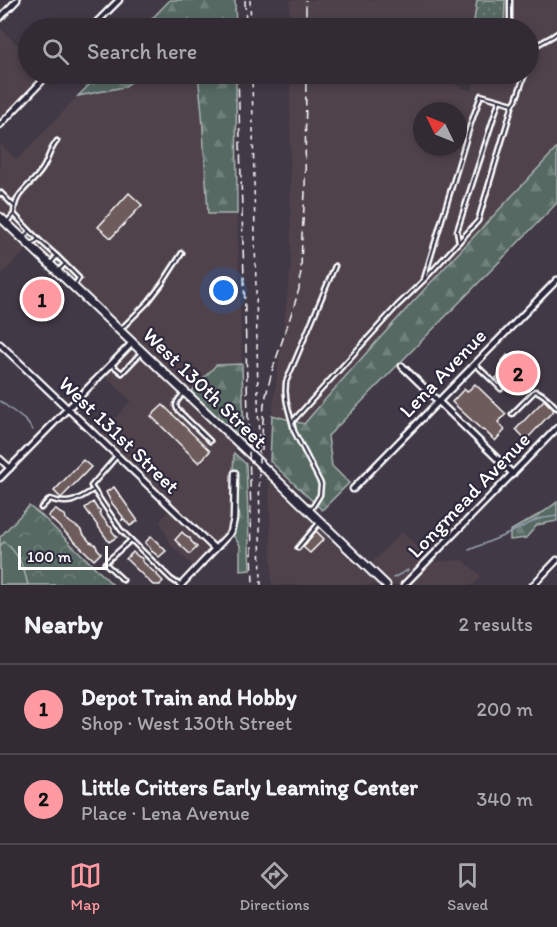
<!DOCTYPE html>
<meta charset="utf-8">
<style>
:root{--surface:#322b34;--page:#3d3740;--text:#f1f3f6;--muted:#a8a7ac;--line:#4d474f;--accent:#ff9aa2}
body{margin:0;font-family:Itim,sans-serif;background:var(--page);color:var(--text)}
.compass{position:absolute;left:413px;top:102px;width:54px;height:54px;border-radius:50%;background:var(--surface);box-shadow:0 3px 9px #0003;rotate:313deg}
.scale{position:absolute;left:18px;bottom:15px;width:90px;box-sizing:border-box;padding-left:6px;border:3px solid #fff;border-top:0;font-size:16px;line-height:21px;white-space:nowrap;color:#fff;-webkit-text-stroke:4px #2f2a3d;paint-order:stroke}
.you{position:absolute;left:224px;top:291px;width:21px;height:21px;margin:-15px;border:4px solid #fff;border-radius:50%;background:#1a73e8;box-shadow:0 0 0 9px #1a73e833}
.badge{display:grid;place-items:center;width:39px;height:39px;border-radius:50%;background:var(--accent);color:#111;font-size:20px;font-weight:700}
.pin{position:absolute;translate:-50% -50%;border:3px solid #fff;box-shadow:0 2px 6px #0006}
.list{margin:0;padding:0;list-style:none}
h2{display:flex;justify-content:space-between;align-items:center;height:78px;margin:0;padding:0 24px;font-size:26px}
h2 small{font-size:20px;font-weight:400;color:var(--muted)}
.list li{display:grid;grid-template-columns:39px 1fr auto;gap:18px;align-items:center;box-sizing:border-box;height:90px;padding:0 24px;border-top:2px solid var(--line)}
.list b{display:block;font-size:22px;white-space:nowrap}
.list p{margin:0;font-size:20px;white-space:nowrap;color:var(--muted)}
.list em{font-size:20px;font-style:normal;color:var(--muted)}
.icon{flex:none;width:33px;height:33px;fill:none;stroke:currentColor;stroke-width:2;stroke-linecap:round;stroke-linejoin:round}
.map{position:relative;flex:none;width:557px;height:585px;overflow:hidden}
.search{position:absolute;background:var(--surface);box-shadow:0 3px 9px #0003;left:18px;right:18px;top:18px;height:66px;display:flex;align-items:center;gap:15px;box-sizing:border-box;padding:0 21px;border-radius:33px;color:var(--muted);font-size:22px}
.sheet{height:258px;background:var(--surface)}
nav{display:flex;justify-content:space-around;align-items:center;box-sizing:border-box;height:84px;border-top:2px solid var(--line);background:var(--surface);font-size:16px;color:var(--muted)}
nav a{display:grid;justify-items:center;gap:3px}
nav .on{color:var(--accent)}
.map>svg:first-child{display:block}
.built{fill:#4f434c;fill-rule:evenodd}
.grass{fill:url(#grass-dots);stroke:#aab4b1;stroke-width:1.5}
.forest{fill:url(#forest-firs);stroke:#aab4b1;stroke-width:1.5}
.park{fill:url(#park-crowns);stroke:#aab4b1;stroke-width:1.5}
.pitch{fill:#566963;stroke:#aab4b1;stroke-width:1.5}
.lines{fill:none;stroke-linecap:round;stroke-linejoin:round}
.stream{stroke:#95a0af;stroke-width:1.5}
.building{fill:#6e5b5b;stroke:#fff;stroke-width:1.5}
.service-casing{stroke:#fff;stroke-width:7}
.minor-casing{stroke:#fff;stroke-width:9}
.secondary-casing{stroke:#fff;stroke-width:11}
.path{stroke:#fff;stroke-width:1.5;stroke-dasharray:4.5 4.5;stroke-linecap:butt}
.service{stroke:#2f2a3d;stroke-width:2}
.minor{stroke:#2f2a3d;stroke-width:4.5}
.secondary{stroke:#2f2a3d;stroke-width:7}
.rail{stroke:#fff;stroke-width:1.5;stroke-dasharray:9 4.5;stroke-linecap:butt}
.path-bridge{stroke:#fff;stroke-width:1.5;stroke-dasharray:4.5 4.5;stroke-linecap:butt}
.labels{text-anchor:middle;stroke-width:4.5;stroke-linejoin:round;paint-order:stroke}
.street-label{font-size:21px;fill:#fff;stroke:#2f2a3d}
</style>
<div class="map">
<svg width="557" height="585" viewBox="0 0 557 585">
<defs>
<pattern id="grass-dots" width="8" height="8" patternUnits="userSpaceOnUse" patternTransform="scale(1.5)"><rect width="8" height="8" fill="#566963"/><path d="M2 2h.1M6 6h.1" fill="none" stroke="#6f807a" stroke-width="1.8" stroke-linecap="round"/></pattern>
<pattern id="forest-firs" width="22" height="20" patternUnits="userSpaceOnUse" patternTransform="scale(1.5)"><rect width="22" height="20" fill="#566963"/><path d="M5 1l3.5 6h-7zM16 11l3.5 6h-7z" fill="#6f807a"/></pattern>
<pattern id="park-crowns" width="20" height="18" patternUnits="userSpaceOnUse" patternTransform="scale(1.5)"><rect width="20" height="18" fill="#566963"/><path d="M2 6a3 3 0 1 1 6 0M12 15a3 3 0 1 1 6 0" fill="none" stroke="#6f807a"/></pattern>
</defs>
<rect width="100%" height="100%" fill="#423946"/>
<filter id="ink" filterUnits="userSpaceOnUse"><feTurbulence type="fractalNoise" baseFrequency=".0167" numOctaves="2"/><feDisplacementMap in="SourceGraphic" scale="12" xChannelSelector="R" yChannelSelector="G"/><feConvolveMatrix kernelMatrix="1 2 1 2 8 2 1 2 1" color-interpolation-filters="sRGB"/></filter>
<g filter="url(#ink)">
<!-- built -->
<g class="built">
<polygon points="290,0 477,0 473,28 290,28"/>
<path d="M 505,0 L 557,0 L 557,148 L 411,303 L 343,378 L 304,424 L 272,415 L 291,268 L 290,74 L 460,74 L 456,85 L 471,91 L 477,74 L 528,74 L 528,28 L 504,28 ZM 422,111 L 458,111 L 458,147 L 422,147 Z"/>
<polygon points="0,28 28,55 28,74 47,74 49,75 0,128"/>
<polygon points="142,74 198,74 202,113 208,214 237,214 242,364 216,365 191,392 235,435 230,531 194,567 171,545 160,521 173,506 99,435 131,401 104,375 137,341 33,243 0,276 0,144 17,160 78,96 124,87"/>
<polygon points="269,480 363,572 402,532 434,562 463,560 481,576 473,585 272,585"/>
</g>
<!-- grass -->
<polygon class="grass" points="477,0 505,0 504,28 473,28"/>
<!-- forest -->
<g class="forest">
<polygon points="170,0 235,0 236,28 143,28"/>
<polygon points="100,74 142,74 124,87 78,96"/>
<polygon points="198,74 236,74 237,214 208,214 202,113"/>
<path d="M 557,148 L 557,203 L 328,436 L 332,466 L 349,483 L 322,510 L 270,461 L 272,415 L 304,424 C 385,329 472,239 557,148 Z"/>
<polygon points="242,364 244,444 191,392 216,365"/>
<polygon points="234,453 246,464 250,570 240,571 240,545 230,531"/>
<polygon points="557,502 557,521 537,525 526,538 510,540 510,531 545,511"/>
</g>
<!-- park -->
<polygon class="park" points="29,506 42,516 113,585 0,585 0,537"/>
<!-- pitch -->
<path class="pitch" d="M 4,542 C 19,553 24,568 28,585 L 0,585 L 0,546 Z"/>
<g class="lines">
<!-- stream -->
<g class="stream">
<polyline points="0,401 26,421 33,430"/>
<polyline points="469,550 510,533 538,519 557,516"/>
<polyline points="393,578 408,570"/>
</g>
</g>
<!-- building -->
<g class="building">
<polygon points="129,193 142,205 111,238 98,227"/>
<polygon points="507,355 525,373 509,390 496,378 506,368 502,364 504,363 502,361"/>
<polygon points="475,384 506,414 498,422 505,430 495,441 485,431 482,430 452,402 464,389 467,392"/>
<polygon points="544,400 554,410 526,440 516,429"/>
<polygon points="163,405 210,451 199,463 151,416"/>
<polygon points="83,460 91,467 61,498 54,491"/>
<polygon points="114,487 138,521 130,526 124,519 122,520 123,517 111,502 106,492"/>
<polygon points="93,502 98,510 100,510 100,514 109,526 112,528 112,531 117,537 109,542 85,508"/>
<polygon points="55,509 60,513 65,515 66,519 71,523 80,529 84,535 90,542 95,544 97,548 101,553 94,560 48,516"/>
<polygon points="316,531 324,539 310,553 303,547"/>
<polygon points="182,532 188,538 190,538 191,541 197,547 190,554 175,540"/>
<polygon points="151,536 166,551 159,557 153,552 151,551 150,548 145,543"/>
<polygon points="133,552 139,557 142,558 142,561 154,572 157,573 157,575 163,581 160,585 153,585 126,559"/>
</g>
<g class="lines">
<!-- service casing -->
<g class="service-casing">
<g id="service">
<polyline points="510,28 510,0"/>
<polyline points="528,63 537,45 553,36 557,33"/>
<polyline points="0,194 1,193 14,206"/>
<path d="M 14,214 C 14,192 30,187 41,171 C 48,162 48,152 57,141"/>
<polyline points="7,222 14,214 30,231"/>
<polyline points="23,238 30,231 38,239"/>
<polyline points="459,242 457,231 499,101"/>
<polyline points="33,244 38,239 57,256"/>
<polyline points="52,262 57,256 65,264"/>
<polyline points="58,271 65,264 79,278 74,286"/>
<polyline points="424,279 471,123 481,95 513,104"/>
<polyline points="120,330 148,302 162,284 182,253"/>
<polyline points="111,364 122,373 141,353"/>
<polyline points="475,364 501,389"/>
<path d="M 183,394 C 179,399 174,403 177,409 L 210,441"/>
<path d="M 512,414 L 535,391 C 543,392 551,402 557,408"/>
<path d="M 292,422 C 288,408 284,396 286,382 L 335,266"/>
<polyline points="117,456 91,486 121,530 171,579 180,585"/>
<path d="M 41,508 L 50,499 C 70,506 77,500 93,490"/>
<polyline points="310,511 320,495 321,484 294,431 292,422 397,306 424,280 478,221 513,104 516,100 525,74"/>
<polyline points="298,548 319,523"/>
<polyline points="123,580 105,563 131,540"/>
</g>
</g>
<!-- minor casing -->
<g class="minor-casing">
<g id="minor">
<polyline points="0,18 17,0"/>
<polyline points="91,28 119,0"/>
<polyline points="0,125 49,74"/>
<polyline points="0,344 215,549"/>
<polyline points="402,366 513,474"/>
<polyline points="0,459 10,468"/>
<polyline points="0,478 133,342"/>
<polyline points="353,489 557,280"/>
<polyline points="181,585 231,532 234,519 235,473"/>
<polyline points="404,585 557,428"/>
<polyline points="533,585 557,560"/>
</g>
</g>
<!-- secondary casing -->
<g class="secondary-casing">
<polyline id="secondary" points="0,217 251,455 386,585"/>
</g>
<!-- path -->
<g class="path">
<polyline points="250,0 251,28"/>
<polyline points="252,74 259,449"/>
<polyline points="259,473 261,585"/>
</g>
<!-- service -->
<use href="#service" class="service"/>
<!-- minor -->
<use href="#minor" class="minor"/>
<!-- secondary -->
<use href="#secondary" class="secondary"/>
<!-- rail -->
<g class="rail">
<polyline points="245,0 246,28"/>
<polyline points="306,28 306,0"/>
<polyline points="238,74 253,585"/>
<polyline points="262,451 262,436 264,404 272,371 294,306 299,289 301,271 302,235 305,194 306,74"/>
</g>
<!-- path-bridge -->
<polyline class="path-bridge" points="259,449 259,473"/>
</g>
</g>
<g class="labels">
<!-- street labels -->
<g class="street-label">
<text transform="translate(443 373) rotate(-46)" y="7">Lena Avenue</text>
<text transform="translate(205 388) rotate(44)" y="7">West 130th Street</text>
<text transform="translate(119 435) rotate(44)" y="7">West 131st Street</text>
<text transform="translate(469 495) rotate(-46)" y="7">Longmead Avenue</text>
</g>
</g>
</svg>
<svg class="compass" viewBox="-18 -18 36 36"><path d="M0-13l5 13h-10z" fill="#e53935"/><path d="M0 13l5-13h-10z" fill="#a8a7ac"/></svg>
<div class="scale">100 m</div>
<div class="you"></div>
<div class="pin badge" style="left:42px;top:299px">1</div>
<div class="pin badge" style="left:518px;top:373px">2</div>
<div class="search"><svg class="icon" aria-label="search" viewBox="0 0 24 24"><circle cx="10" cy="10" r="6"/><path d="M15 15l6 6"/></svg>Search here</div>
</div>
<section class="sheet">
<h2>Nearby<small>2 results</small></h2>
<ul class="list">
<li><span class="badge">1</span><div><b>Depot Train and Hobby</b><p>Shop · West 130th Street</p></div><em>200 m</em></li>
<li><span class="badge">2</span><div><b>Little Critters Early Learning Center</b><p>Place · Lena Avenue</p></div><em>340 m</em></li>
</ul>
</section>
<nav>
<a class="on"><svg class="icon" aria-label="map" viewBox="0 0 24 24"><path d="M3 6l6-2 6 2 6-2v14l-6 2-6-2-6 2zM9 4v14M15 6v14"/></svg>Map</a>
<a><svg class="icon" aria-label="directions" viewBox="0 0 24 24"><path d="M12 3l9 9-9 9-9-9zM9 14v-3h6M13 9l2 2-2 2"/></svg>Directions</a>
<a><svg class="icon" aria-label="saved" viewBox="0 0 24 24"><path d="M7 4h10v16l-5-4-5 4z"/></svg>Saved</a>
</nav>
